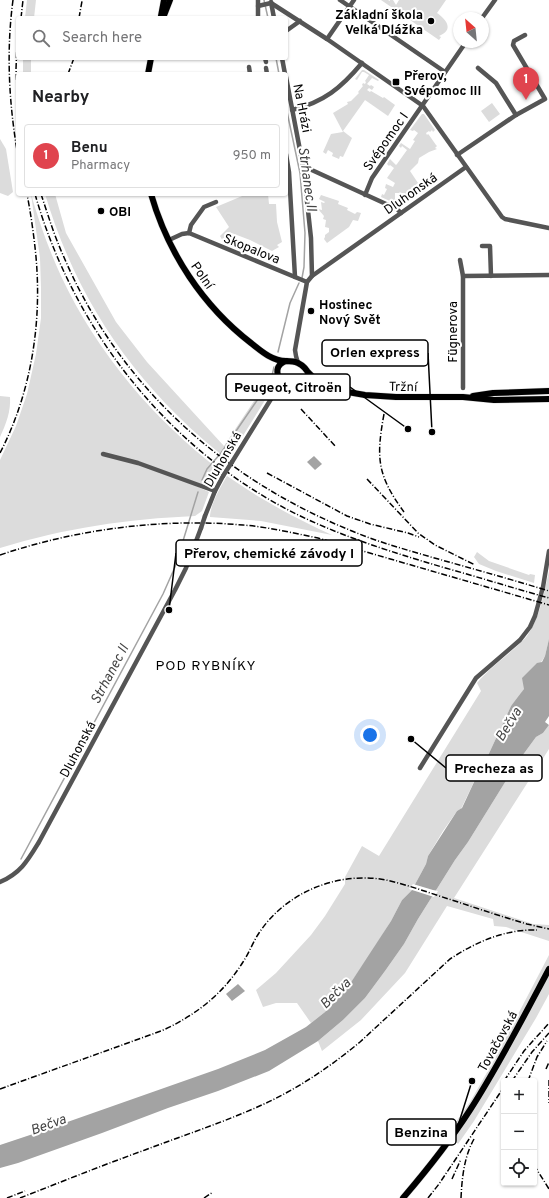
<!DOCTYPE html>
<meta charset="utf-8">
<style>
:root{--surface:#fff;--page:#f2f2f2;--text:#202124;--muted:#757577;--line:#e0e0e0;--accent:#2563eb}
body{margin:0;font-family:Overpass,sans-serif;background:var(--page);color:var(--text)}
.controls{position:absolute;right:12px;bottom:12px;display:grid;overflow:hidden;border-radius:4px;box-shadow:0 1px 3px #0004}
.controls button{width:36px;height:36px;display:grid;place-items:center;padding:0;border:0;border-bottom:1px solid var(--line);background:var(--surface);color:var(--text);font:20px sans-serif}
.compass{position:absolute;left:453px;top:12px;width:36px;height:36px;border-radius:50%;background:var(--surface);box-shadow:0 1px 3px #0004;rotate:333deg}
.you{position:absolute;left:370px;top:735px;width:14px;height:14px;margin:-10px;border:3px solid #fff;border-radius:50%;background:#1a73e8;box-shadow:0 0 0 6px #1a73e833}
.badge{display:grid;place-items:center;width:26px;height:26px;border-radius:50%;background:var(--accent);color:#fff;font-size:13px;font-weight:700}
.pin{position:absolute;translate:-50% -33px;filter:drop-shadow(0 1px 2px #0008)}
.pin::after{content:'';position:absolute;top:21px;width:14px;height:12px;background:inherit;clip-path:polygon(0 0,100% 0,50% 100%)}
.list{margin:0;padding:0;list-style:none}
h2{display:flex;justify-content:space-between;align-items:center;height:52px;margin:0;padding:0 16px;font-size:17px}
h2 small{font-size:13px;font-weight:400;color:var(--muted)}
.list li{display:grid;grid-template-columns:26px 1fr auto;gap:12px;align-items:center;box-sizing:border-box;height:64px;margin:0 8px 8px;padding:0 8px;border:1px solid var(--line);border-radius:4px}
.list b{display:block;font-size:15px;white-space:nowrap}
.list p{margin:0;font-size:13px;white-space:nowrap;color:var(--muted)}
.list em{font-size:13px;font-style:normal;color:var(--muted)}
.icon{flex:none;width:22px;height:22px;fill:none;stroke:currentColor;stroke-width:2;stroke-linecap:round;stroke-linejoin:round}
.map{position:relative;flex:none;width:549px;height:1198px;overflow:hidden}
.search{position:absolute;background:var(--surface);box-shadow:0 1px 3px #0004;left:16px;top:16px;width:272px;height:44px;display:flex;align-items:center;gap:10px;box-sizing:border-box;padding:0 14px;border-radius:4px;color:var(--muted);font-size:15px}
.panel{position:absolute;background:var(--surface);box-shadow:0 1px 3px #0004;left:16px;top:72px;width:272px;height:124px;border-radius:4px}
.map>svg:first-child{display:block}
.green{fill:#dcdcdc}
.water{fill:#a3a3a3}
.pier{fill:#fff}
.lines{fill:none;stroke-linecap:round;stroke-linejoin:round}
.stream{stroke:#a3a3a3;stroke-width:1.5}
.major-casing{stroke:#dbdbdb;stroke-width:7}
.minor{stroke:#555;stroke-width:4.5}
.major{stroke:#000;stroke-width:6}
.rail{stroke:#000;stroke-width:1.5;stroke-dasharray:6 2 1 2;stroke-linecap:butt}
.minor-bridge{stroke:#555;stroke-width:4.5}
.poi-dot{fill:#000;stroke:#fff;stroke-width:1.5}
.labels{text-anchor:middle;stroke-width:4;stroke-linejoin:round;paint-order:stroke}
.poi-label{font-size:13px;font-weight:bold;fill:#000;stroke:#fff;text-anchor:start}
.street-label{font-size:13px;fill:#000;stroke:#fff}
.water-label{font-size:14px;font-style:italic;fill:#444;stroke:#fff}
.neighbourhood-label{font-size:14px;letter-spacing:1px;fill:#000;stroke:#fff}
.leader{fill:none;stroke:#000;stroke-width:1.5}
.callout-dot{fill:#000;stroke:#fff;stroke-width:1.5}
.callout{fill:#fff;stroke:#000;stroke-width:1.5}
.callout-label{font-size:14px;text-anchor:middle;font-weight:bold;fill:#000}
</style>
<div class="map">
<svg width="549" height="1198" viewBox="0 0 549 1198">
<rect width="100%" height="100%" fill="#fff"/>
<!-- green -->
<g class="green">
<polygon points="27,0 36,0 34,18 25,18"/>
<path d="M 381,0 L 388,0 L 390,1 L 390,0 L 393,0 L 396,5 L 399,0 L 446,0 L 437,13 C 447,20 454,30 439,36 L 441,37 L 439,40 Z"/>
<rect x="23" y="58" width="8" height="16"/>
<polygon points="362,70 364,70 379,80 378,81 372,78 367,84 370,86 371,85 374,87 372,90 369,88 367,90 370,92 371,91 383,98 384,97 395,105 388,116 365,100 343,131 352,138 343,157 340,156 339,159 332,156 333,153 328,150 326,154 323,152 331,134 343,132 333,113 348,104 347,102 351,101 359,93 358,92 363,86 362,85 363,83 365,84 366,82 365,81 369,75 364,72 362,72 357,80 355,79"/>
<polygon points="492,103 500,114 489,122 481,111"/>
<polygon points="422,114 424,114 435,130 433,132 432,130 430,132 429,131 426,133 427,135 428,134 429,135 436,145 437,146 435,148 437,149 429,152 419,158 418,163 410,171 418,183 413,187 414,190 409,194 412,198 408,201 407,196 405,196 405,193 395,193 395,199 397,199 398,202 405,201 405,203 401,206 381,197 382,194 384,195 387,189 385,188 386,184 393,187 395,183 387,178 394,168 390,165 389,166 387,164 390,159 396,165 397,164 407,150 402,146 401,148 399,146 401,143 410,149 415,141 413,140 418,133 414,130 413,131 410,130"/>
<polygon points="0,139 6,149 13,192 8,196 0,193"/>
<path d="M 31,194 C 39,222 49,250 61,276 C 97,353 154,420 221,471 L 211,487 L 196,486 L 209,492 L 202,511 L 195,516 C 127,519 65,528 0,548 L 0,460 L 16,426 L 27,394 L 36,354 L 41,318 L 41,288 L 40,258 Z"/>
<path d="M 45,194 L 55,194 L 66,233 L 116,322 L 147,362 L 224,446 L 260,392 L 270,392 L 228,460 C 138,389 78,304 45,194 Z"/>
<polygon points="247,194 268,194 269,204 276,204 277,222 282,242 277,245 279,247 272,251 250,240 229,232 224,243 220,236 229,227 216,207"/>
<polygon points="321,195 339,201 338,204 348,208 347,210 355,214 357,212 361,213 358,221 353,220 349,227 327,243 324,239 325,237 325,235 329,232 329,228 325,227 326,220 323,219 324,216 318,209 322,210 321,202 324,203 325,202 319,199"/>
<path d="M 0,396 L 10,397 C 11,411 6,424 0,437 Z"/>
<path d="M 227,476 C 238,483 249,491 261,498 C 284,512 308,524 332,535 L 261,521 L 210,517 C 210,505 221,486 227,476 Z"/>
<polygon points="477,552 489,561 529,575 530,574 535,575 534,583 496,571 479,564 474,557"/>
<path d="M 549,571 L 549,639 L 545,656 L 519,697 L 511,706 L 485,762 L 481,767 L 461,809 L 457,811 L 443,831 L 428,856 L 426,864 L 412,890 L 402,900 L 391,921 L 371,953 L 346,990 L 325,1012 L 311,1023 L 297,1003 L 276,1003 L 263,1007 L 256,990 L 276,973 L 311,935 L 325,916 L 345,884 L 345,877 L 362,846 L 379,856 L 481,691 L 477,683 C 489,669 503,659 516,647 C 520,643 524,640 527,636 C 540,617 544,593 549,571 Z"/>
<polygon points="549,725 549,749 454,898 533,924 549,925 549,941 506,927 494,926 493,919 447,906 405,973 361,1020 322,1051 318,1041 343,1020 365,998 385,971 404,944 418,919 455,860 468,842 517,763 536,737 543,733"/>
<polygon points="549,955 549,994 536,1018 474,1121 458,1144 448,1133 470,1102 493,1062"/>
</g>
<!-- water -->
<g class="water">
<polygon points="314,456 322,464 315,470 307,462"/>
<polygon points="549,639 549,716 545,722 549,725 543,733 536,737 517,763 468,842 455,860 418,919 404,944 385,971 365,998 343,1020 318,1041 269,1071 218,1091 168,1108 102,1133 18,1163 0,1168 0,1145 39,1132 218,1069 265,1050 306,1027 325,1012 346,990 391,921 402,900 412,890 426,864 428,856 457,811 462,808 481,767 485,762 511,706 524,689 522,678 537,663 542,662 545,656"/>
<polygon points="238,984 245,991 232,1001 226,994"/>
</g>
<!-- pier -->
<polygon class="pier" points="413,884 433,890 438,891 434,897 409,889"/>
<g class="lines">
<!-- stream -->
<g class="stream">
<polyline points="264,0 268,18"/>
<polyline points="276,58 279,74"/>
<polyline points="286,107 300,173 305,233 304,267 302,278"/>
<polyline points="278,352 290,303 299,283"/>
<polyline points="202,480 207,469 221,453 271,380 274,367"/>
<polyline points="21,859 163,594 175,567 198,492"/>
</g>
<!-- major casing -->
<g class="major-casing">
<g id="major">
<polyline points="161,16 164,0"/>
<polyline points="163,18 170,0"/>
<polyline points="148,74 151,58"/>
<path d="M 151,194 C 168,253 203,306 251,343 C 261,351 272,361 286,361"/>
<path d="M 286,361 C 290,361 294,361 298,363 C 306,367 317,381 304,388 C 289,396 264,369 286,361 Z"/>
<polyline points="309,373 316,380 329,386"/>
<polyline points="305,387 313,386 365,395 396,397 463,397 494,400 549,399"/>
<polyline points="473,396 493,393 549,391"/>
<path d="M 403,1198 C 427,1170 450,1141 470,1110 C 499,1065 524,1016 549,969"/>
</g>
</g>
<!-- minor -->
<g class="minor">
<polyline points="340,0 445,72"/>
<polyline points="271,2 274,18"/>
<polyline points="271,3 327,39 423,106 502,217 505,219 549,228"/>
<polyline points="258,6 271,3"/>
<polyline points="258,18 258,0"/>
<polyline points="482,18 495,0"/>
<polyline points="286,31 300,21"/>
<polyline points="327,39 354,0"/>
<polyline points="265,58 266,62"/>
<polyline points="282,58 285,74"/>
<polyline points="249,67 250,74"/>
<polyline points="266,68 267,74"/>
<polyline points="478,68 496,83 516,115"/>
<polyline points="286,77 303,166 397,209 401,213"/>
<path d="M 292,110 C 324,102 341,88 362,63"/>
<polyline points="286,154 289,172 295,277"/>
<polyline points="457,155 516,115 545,99 513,45 514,41 525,35"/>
<polyline points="305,183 311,238 312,276"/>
<polyline points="365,195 372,178 466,42"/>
<polyline points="189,233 191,225 204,207 216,202"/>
<polyline points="169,240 182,234 189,233 307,282"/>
<polyline points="482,246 490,246 491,276"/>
<polyline points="460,260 463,276 463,388"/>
<polyline points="463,276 549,275"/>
<polyline points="298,363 296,356 295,350 307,282 312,276 466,167"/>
<polyline points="103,454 138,463 215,491"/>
<polyline points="232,462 276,391 283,383"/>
<polyline points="205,516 215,491 223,476"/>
<polyline points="420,768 476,678 520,640 530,627 535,616 543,587 549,551"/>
<path d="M 0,882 C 21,873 28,860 39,842 L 175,590 L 186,568 L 201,528"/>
</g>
<!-- major -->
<use href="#major" class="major"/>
<!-- rail -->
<g class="rail">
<path d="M 13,0 C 6,52 9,105 18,156"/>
<polyline points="21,18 23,0"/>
<polyline points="79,18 82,1"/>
<polyline points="18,19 16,69 18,105"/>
<polyline points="68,74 74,58"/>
<path d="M 35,194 C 75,335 176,460 311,521 C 353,540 398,554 442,567 C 478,577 513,588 549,598"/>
<path d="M 41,194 C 48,215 54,235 63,255 C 118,385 223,479 352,531 C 378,542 404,549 431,557 C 470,568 510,579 549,591"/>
<polyline points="301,409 336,447"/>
<path d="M 384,414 C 376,458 377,475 404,512"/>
<path d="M 0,453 C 31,393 42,324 36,257 C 34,236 31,215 27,194"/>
<polyline points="267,473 347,516 370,524 408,533 419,537"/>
<polyline points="367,479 418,533 435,545 475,565"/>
<path d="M 0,555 C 77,529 162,518 243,525 C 268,527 293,533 318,538 L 549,605"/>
<polyline points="546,1069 549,1062"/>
<polyline points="549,1080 549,1103"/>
<polyline points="504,1081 524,1051 549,1023"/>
<polyline points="512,1081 532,1052 549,1033"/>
<polyline points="528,1081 537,1057 547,1041"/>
<path d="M 0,1089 L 161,1031 C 195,1016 223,994 243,962 C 249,953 253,942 259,933 C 286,892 338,871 386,880 C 409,885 432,894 455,901 C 479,909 503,917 527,924 L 549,929"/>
<polyline points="534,1165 549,1189"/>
<polyline points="452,1179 461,1159"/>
<polyline points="7,1198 25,1191"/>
<path d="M 20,1198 C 61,1182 103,1165 145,1150 C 184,1135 225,1122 264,1104 C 299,1088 331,1066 360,1042 L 450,959 C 476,942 505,929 537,930"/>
<polyline points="204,1198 213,1192"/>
<polyline points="428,1198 439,1184 504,1087"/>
<path d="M 461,1198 C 462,1178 464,1157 474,1139"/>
</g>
<!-- minor-bridge -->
<g class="minor-bridge">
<polyline points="223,476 232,462"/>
<polyline points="201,528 205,516"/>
</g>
</g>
<!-- markers -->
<g class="poi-dot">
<circle cx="431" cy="21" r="4"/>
<rect x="392" y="78" width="8" height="8" rx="2"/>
<circle cx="101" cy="211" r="4"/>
<circle cx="311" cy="311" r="4"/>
</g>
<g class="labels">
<!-- poi labels -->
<g class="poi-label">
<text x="423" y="19" text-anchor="end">Základní škola<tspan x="423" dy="15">Velká Dlážka</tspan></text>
<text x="404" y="80">Přerov,<tspan x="404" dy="15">Svépomoc III</tspan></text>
<text x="109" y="216">OBI</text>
<text x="319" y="309">Hostinec<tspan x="319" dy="15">Nový Svět</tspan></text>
</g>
<!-- street labels -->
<g class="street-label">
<text transform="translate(303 108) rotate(79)" y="5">Na Hrázi</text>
<text transform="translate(385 141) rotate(-55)" y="5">Svépomoc I</text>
<text transform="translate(410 193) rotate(-35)" y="5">Dluhonská</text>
<text transform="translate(252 248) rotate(22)" y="5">Skopalova</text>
<text transform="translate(203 275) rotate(55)" y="5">Polní</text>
<text transform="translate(452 332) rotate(-90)" y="5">Fügnerova</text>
<text transform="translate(403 386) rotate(1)" y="5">Tržní</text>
<text transform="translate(222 459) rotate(-60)" y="5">Dluhonská</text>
<text transform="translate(77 749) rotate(-62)" y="5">Dluhonská</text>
<text transform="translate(497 1041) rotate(-61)" y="5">Tovačovská</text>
</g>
<!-- water labels -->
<g class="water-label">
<text transform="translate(308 179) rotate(82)" y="5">Strhanec II</text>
<text transform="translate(109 674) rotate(-62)" y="5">Strhanec II</text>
<text transform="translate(508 724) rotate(-58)" y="5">Bečva</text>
<text transform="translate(335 993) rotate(-45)" y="5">Bečva</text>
<text transform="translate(48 1124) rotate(-20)" y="5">Bečva</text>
</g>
<!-- neighbourhood labels -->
<g class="neighbourhood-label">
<text x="206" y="670">POD RYBNÍKY</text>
</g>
</g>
<!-- callouts -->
<path class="leader" d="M432 432L428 353M408 429L350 387M169 610L176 553M411 739L446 768M472 1081L456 1132"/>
<g class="callout-dot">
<circle cx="432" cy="432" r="4"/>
<circle cx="408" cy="429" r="4"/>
<circle cx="169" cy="610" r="4"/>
<circle cx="411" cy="739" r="4"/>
<circle cx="472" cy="1081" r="4"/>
</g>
<g class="callout">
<rect x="322" y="340" width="106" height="26" rx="4"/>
<rect x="226" y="374" width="124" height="26" rx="4"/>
<rect x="176" y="540" width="186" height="26" rx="4"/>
<rect x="446" y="755" width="96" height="26" rx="4"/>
<rect x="387" y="1119" width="69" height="26" rx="4"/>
</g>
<g class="callout-label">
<text x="375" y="357">Orlen express</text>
<text x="288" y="392">Peugeot, Citroën</text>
<text x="269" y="558">Přerov, chemické závody I</text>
<text x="494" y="773">Precheza as</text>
<text x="421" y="1137">Benzina</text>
</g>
</svg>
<div class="controls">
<button>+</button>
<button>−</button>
<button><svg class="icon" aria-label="locate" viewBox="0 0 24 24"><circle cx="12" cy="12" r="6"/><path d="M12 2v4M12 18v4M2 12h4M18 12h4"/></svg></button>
</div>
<svg class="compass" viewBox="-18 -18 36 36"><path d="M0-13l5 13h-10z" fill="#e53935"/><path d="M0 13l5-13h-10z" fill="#757577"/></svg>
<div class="you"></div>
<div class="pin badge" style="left:526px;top:100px;background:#e0444e">1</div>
<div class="search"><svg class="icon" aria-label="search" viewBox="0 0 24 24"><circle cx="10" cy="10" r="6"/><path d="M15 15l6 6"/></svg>Search here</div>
<section class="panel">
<h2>Nearby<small></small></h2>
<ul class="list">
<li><span class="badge" style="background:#e0444e">1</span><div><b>Benu</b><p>Pharmacy</p></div><em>950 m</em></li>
</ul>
</section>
</div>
